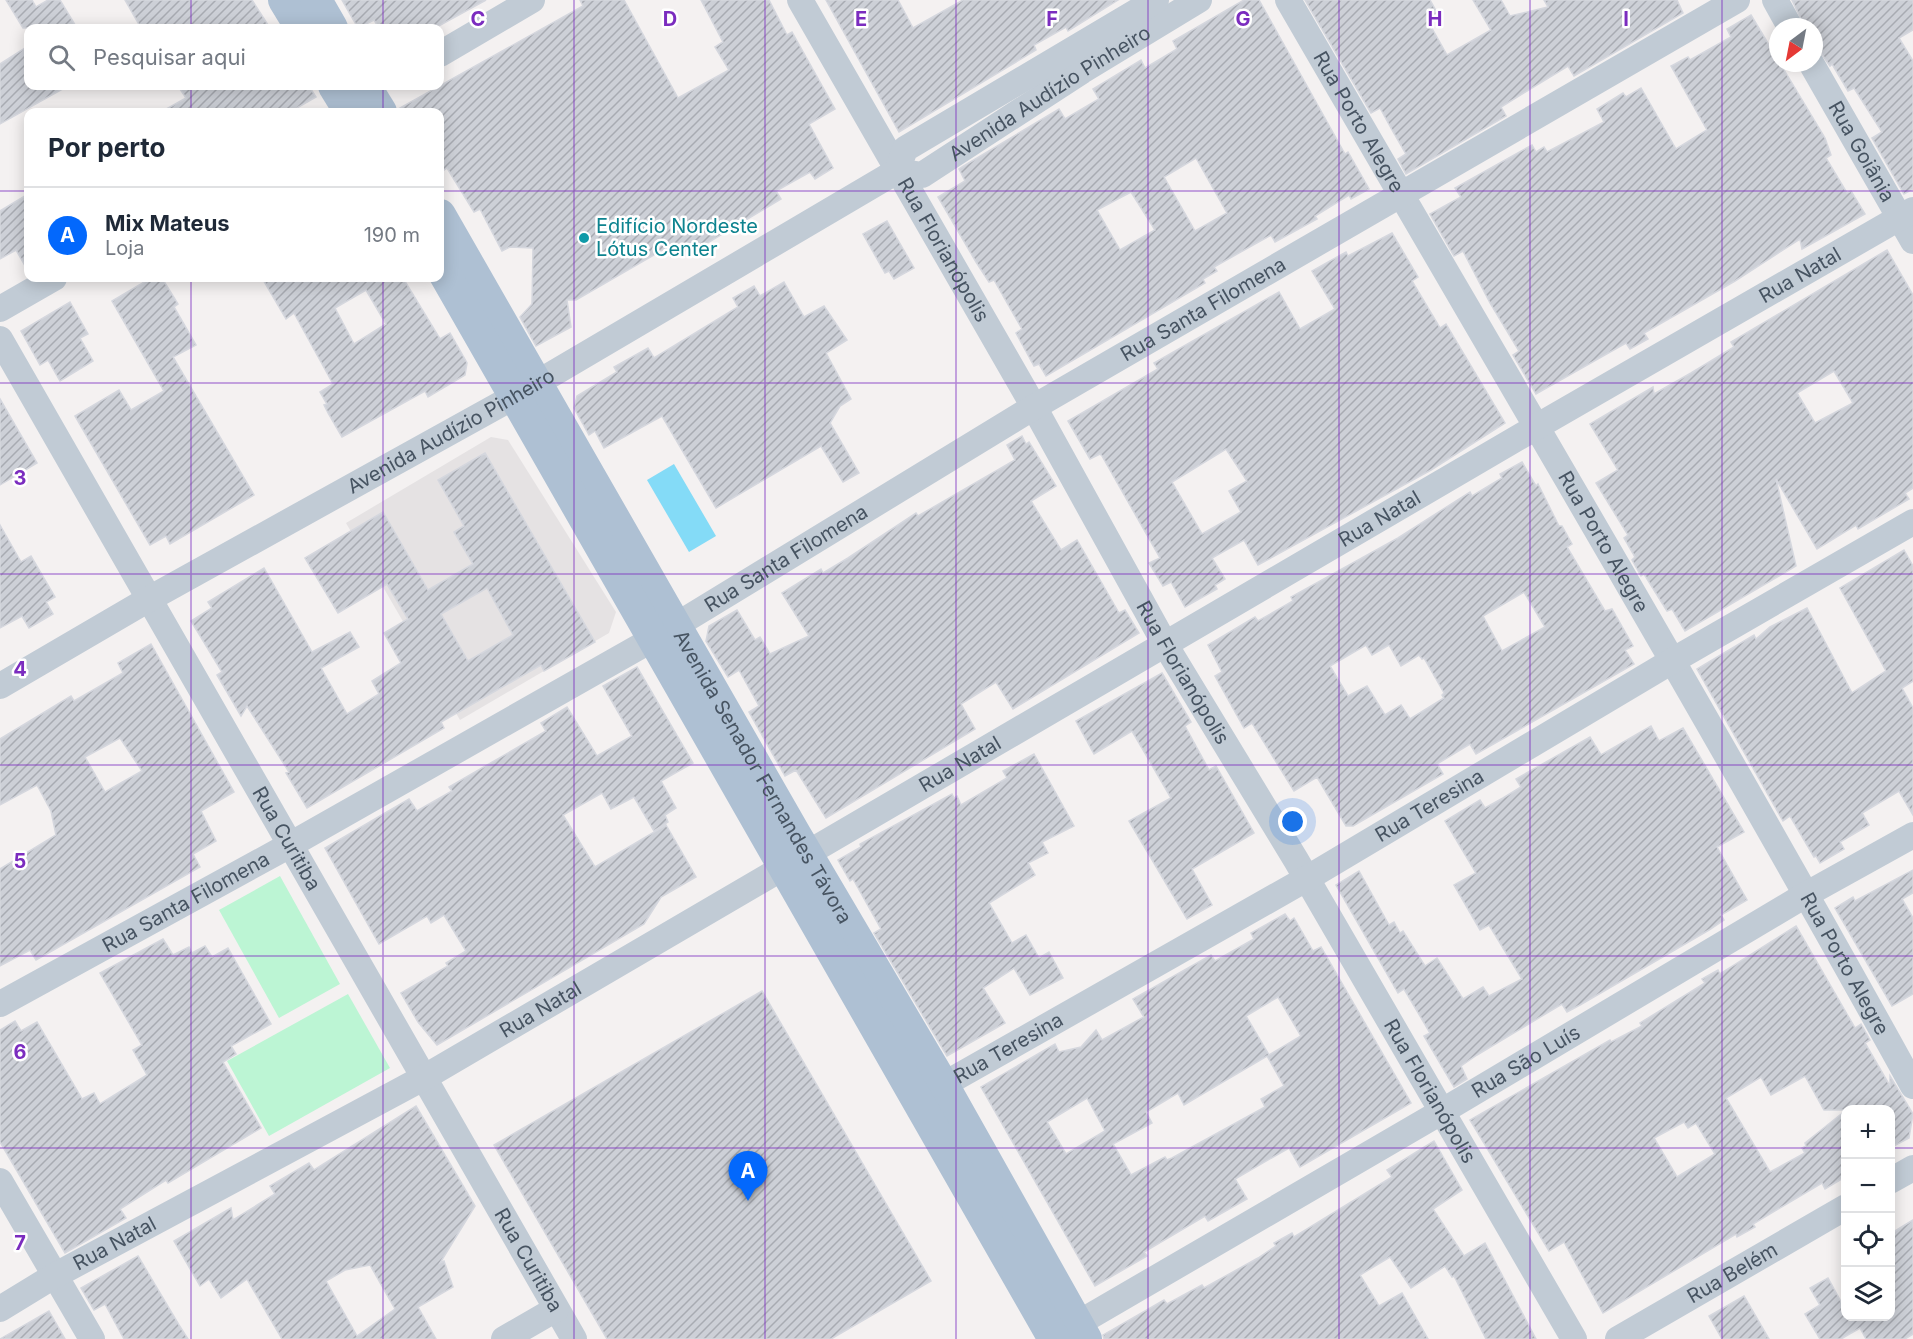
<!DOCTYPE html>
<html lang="pt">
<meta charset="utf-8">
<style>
:root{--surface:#fff;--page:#f6f6f7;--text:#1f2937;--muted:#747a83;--line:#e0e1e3;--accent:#0368fc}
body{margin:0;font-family:Inter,sans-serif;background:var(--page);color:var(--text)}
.controls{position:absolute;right:18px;bottom:18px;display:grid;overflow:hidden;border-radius:12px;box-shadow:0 3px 15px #0003}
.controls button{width:54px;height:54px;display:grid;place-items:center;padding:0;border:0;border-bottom:2px solid var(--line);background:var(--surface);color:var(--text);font:30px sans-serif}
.compass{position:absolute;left:1769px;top:18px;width:54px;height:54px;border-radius:50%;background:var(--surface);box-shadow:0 3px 15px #0003;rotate:212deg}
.you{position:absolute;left:1293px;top:822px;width:21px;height:21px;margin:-15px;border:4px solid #fff;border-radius:50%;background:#1a73e8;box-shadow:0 0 0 9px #1a73e833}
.badge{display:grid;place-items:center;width:39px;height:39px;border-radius:50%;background:var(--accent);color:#fff;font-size:20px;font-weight:700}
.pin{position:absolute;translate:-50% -50px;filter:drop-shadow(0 2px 3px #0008)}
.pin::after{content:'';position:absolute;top:32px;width:21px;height:18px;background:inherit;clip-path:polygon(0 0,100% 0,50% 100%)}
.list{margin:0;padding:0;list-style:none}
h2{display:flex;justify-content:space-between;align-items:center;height:78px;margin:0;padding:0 24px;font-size:26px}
h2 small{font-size:20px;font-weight:400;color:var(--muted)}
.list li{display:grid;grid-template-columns:39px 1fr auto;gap:18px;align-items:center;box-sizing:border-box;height:96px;padding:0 24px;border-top:2px solid var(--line)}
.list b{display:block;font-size:22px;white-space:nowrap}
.list p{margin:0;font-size:20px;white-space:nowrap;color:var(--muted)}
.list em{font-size:20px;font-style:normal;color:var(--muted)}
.icon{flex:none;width:33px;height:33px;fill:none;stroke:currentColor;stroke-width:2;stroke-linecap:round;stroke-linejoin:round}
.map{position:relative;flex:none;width:1913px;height:1339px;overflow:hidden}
.search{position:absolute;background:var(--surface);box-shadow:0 3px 15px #0003;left:24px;top:24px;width:420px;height:66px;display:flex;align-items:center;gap:15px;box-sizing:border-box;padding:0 21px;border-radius:12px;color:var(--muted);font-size:22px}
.panel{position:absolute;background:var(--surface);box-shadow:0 3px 15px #0003;left:24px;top:108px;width:420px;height:174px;border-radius:12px}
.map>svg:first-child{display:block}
.education{fill:#e5e2e3}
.green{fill:#bcf5d4}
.water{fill:#84dbf7}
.building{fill:url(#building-hatch);stroke:#d5d7de;stroke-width:1.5;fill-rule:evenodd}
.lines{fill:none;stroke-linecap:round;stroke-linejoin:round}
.minor{stroke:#c1cbd5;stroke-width:26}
.major{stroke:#aec0d3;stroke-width:32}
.grid{fill:none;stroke:#7b2cbf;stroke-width:1.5;stroke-opacity:0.55}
.culture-dot{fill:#0f9aa8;stroke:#fff;stroke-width:2}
.labels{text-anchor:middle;stroke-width:5;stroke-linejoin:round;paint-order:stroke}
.street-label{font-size:20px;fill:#475462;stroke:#fff}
.culture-label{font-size:20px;fill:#0d838f;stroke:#fff;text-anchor:start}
.grid-label{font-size:20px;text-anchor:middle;font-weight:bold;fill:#7b2cbf;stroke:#fff;stroke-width:5;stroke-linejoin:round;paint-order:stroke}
</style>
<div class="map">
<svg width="1913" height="1339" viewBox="0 0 1913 1339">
<defs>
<pattern id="building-hatch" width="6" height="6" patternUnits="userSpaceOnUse" patternTransform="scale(1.5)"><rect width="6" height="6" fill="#cdd0d7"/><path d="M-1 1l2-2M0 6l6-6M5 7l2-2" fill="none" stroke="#a8abb2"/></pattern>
</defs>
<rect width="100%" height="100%" fill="#f4f1f1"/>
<!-- education -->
<polygon class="education" points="491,437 508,440 616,612 609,633 460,720 346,523"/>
<!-- green -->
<g class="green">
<polygon points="280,876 340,984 279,1018 219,910"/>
<polygon points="348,994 390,1068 269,1136 227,1061"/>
</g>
<!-- water -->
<polygon class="water" points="674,464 716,536 689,552 647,480"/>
<!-- building -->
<g class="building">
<polygon points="6,0 32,0 36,7 48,0 60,0 77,28 23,28"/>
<polygon points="125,0 252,0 270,28 141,28"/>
<polygon points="342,0 486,0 435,28 379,28 374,20 358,28"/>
<polygon points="580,0 624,0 678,98 729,70 715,47 723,42 701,0 769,0 787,35 792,32 835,109 809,124 833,168 815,179 810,172 776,191 781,199 684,257 680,252 671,257 666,248 576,300 567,300 571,327 536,346 520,317 532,304 533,248 510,247 502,251 480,209 474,212 447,168 440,173 440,112 399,112 398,109 583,6"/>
<polygon points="826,0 898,0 913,28 963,0 1118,0 1068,31 1066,27 1034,45 1036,50 899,132"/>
<path d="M 1244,0 L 1259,0 L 1345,154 L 1348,152 L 1369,189 L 1351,199 L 1349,195 L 1315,216 L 1317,219 L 1275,242 L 1271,235 L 1214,267 L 1217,271 L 1203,279 L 1205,283 L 1046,376 L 1039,364 L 1034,366 L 1016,333 L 1022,329 L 994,280 L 989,282 L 976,262 L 938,197 L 965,181 L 959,169 L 962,167 L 1059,109 L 1065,119 L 1099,99 L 1093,89 L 1141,60 L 1145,68 L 1162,58 L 1177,49 L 1173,41 ZM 1196,158 L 1227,213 L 1195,231 L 1164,177 ZM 1131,192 L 1155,230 L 1120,250 L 1097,210 Z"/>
<polygon points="1305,0 1430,0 1439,16 1429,23 1447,55 1491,30 1473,0 1501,0 1510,16 1548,7 1544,0 1677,0 1683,13 1574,76 1568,66 1501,107 1506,116 1406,174 1398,159 1406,154 1392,130 1380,108 1371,113"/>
<polygon points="1792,0 1913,0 1913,30 1899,38 1913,61 1913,189 1904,194 1872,138 1882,132 1854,88 1848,91 1832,64 1830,66 1819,50 1814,42 1814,27 1805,27"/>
<polygon points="1751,15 1825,138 1831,155 1826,158 1847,193 1851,191 1865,214 1802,249 1800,239 1735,281 1644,333 1648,339 1630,349 1626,343 1536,394 1513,355 1519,351 1490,303 1463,251 1454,256 1430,214 1461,197 1455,188 1532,145 1536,152 1544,147 1547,152 1604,122 1597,109 1623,93 1626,97 1641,88 1676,149 1707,130 1671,66 1688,57 1690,60 1731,37 1727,29"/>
<polygon points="28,46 28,86 68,86 0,124 0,64"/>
<polygon points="178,86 309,86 316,97 290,112 161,112 186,98"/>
<polygon points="28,194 28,271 16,250 0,259 0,211"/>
<polygon points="887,221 914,268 894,279 889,271 885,273 863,234"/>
<path d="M 1392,233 L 1418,277 L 1412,281 L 1440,328 L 1446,324 L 1505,423 L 1431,470 L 1258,565 L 1244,540 L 1212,558 L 1225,579 L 1215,585 L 1217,589 L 1185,607 L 1171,582 L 1163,586 L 1149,563 L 1160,558 L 1102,456 L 1100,454 L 1090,459 L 1068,421 L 1158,369 L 1154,363 L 1279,292 L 1300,329 L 1335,309 L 1312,271 L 1346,252 L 1348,256 ZM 1226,449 L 1247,481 L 1229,491 L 1241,512 L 1202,534 L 1172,482 Z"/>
<path d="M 1887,250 L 1913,295 L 1913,488 L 1905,493 L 1909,499 L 1858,529 L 1856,525 L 1817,549 L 1776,479 L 1796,566 L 1685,631 L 1672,609 L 1667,611 L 1644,574 L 1641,576 L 1632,560 L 1635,557 L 1624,538 L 1628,535 L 1596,483 L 1618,470 L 1590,424 L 1653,387 L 1654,394 L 1691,373 L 1734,347 L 1731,342 ZM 1834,371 L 1853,403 L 1815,423 L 1797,393 Z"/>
<polygon points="151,278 162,278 178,304 174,307 196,345 173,357 254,495 170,544 166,536 150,545 75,416 119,390 131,410 164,391 112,301"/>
<path d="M 262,278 L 403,278 L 440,339 L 450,333 L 467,363 L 465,375 L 428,397 L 425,391 L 342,437 L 328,413 L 324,405 L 327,404 L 320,392 L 333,384 L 294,313 L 286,319 ZM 366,290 L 386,324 L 354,344 L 335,308 Z"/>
<polygon points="784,282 804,317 824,306 847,340 826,353 851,399 840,406 830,423 859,473 843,482 821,446 716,508 662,416 604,448 595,431 589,435 574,408 577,396 617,372 614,367 648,348 654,358 738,307 733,298 754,286 760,296"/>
<polygon points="70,302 88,334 80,338 93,361 60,381 48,360 40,365 21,331"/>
<polygon points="0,399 37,463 0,485"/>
<polygon points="1022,436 1026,444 1029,442 1056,486 1031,501 1061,550 1077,540 1119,613 1125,610 1139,633 1013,709 996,682 961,704 975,729 826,818 796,770 785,776 749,712 759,706 739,670 728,677 706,641 709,626 737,610 755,640 760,637 770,654 809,636 782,593 821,569 823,573 848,558 916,513 918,516 1015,460 1007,445"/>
<path d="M 485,453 L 595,642 L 544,671 L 541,665 L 441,722 L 444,728 L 307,808 L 286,773 L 289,772 L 247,706 L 241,716 L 217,675 L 222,672 L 191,621 L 212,608 L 208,602 L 264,568 L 312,652 L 350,632 L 359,647 L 321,668 L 347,714 L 379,694 L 372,681 L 401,663 L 384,633 L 408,619 L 387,584 L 338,613 L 305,558 L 383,512 L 428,590 L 473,564 L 454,532 L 464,526 L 438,480 ZM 487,588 L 513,635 L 468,661 L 441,614 Z"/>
<path d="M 1522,462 L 1536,486 L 1538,484 L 1559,526 L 1562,526 L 1572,544 L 1567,547 L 1605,611 L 1612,609 L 1633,646 L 1625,650 L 1634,664 L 1476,754 L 1470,744 L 1437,764 L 1443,774 L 1353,826 L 1346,826 L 1317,777 L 1294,791 L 1252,723 L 1244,728 L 1215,676 L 1222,672 L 1208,645 L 1255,617 L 1258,621 L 1293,601 L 1291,597 L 1398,538 L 1470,492 L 1472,496 L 1502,478 L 1500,474 ZM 1524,592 L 1545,627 L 1502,651 L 1483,616 ZM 1366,645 L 1372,655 L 1389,645 L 1401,666 L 1419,655 L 1422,659 L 1424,658 L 1444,693 L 1442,695 L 1444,698 L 1410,719 L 1401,705 L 1385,715 L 1367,686 L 1348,696 L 1330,666 Z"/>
<polygon points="0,525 21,562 31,556 55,597 46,602 53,614 29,628 22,616 0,628"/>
<polygon points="1904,550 1913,566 1913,681 1902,688 1913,708 1913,815 1899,791 1862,813 1869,825 1840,842 1844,849 1820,863 1816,856 1814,857 1790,816 1783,821 1697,669 1754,635 1756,639 1770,627 1807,608 1852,693 1886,671 1840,588"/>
<path d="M 151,644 L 234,792 L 201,811 L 216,841 L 193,854 L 200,867 L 36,960 L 30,950 L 0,966 L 0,869 L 56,835 L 51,811 L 37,785 L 0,805 L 0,739 L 71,696 L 74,701 L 123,673 L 118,663 ZM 120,738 L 142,771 L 105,792 L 85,757 Z"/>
<polygon points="637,667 693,763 661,781 676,808 665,815 668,822 654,831 634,797 611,809 602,793 563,815 595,867 666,825 696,877 661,897 644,924 437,1045 418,1022 401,993 448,966 446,963 466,951 444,915 431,923 427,916 379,944 325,848 409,799 417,811 452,791 449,787 546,731 541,723 567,707 597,756 632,736 603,686"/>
<polygon points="1162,673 1191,722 1185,726 1209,770 1216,766 1254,833 1192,869 1212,905 1187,919 1129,821 1171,798 1132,731 1094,754 1076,721"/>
<polygon points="1651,726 1659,741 1683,728 1744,832 1717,847 1747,900 1721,915 1724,920 1709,930 1580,1005 1567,1012 1562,1004 1477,1055 1461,1066 1467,1079 1454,1087 1424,1036 1430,1033 1404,989 1398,993 1336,885 1359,871 1389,925 1394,922 1400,933 1403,931 1425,966 1437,958 1463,999 1483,987 1489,996 1522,979 1489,925 1480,930 1454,885 1476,873 1445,821 1480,800 1485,808 1503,798 1521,787 1516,779 1590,737 1601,755"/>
<polygon points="1034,754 1074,826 1042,842 1048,853 1028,863 1035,875 989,903 1012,943 1026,935 1039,958 1049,952 1063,978 1030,995 1014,968 983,988 1005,1023 947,1056 874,933 881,929 853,879 850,881 838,860 861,847 860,844 952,794 954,798 957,796 961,805 1007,778 1003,771"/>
<polygon points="1913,870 1913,893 1902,899 1913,918 1913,994 1892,1006 1835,908 1853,897 1855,901"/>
<path d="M 1285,914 L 1290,921 L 1294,918 L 1313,951 L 1321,947 L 1411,1103 L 1300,1167 L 1289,1148 L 1235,1179 L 1247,1199 L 1208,1221 L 1205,1216 L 1144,1252 L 1147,1256 L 1095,1286 L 981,1087 L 1055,1044 L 1059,1052 L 1081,1047 L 1096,1030 L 1102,1040 L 1144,1017 L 1133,999 L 1211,955 L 1215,961 L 1254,939 L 1251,933 ZM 1278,997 L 1301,1036 L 1269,1055 L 1246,1016 ZM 1267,1056 L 1284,1086 L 1261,1099 L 1265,1107 L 1172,1158 L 1167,1160 L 1165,1157 L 1131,1175 L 1113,1144 L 1152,1123 L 1146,1112 L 1178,1093 L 1184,1105 ZM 1087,1098 L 1105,1131 L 1066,1154 L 1047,1122 Z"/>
<path d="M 1796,926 L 1855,1028 L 1861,1024 L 1870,1040 L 1865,1043 L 1890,1086 L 1890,1076 L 1913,1114 L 1909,1138 L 1890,1148 L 1890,1110 L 1824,1110 L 1805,1076 L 1771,1095 L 1761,1077 L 1726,1098 L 1770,1172 L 1805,1153 L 1802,1148 L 1806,1146 L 1805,1143 L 1845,1111 L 1845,1177 L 1825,1189 L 1822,1183 L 1753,1224 L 1755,1227 L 1737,1237 L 1736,1234 L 1603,1313 L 1564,1242 L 1549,1251 L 1470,1120 L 1610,1040 L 1611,1042 L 1642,1026 L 1640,1023 L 1705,983 L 1702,979 L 1718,970 L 1720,974 ZM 1684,1122 L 1688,1128 L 1696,1123 L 1715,1154 L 1677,1177 L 1654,1138 Z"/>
<polygon points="163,939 173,955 189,947 192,953 205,946 212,957 228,948 271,1024 231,1046 236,1054 223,1062 261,1128 168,1183 166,1180 120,1209 126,1218 65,1253 0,1142 0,1030 15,1021 21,1031 37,1022 82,1099 94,1093 100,1104 147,1075 133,1050 142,1045 100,973"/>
<polygon points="762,991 931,1281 831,1339 607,1339 494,1145"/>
<path d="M 416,1106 L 475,1206 L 440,1263 L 444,1261 L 453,1287 L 418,1307 L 436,1339 L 282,1339 L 247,1279 L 221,1298 L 209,1279 L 200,1286 L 174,1241 L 231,1208 L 233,1220 L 275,1194 L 270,1186 L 309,1163 L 314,1170 ZM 370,1265 L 395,1309 L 357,1336 L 326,1281 L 345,1270 Z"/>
<polygon points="1434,1141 1462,1190 1433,1209 1464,1256 1485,1243 1536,1339 1486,1339 1454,1276 1452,1277 1445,1266 1411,1288 1390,1257 1360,1275 1379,1306 1402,1293 1428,1339 1104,1339 1103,1335 1164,1300 1167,1304 1202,1285 1204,1288 1258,1258 1276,1246 1274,1243 1292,1233 1294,1237 1392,1177 1387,1170"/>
<polygon points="1913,1220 1913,1334 1905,1339 1866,1339 1860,1328 1841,1339 1820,1339 1805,1314 1820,1305 1810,1288 1828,1278 1845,1309 1845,1317 1890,1317 1890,1234"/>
<polygon points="138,1256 179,1325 188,1339 124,1339 105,1304 94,1310 81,1288"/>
<polygon points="1744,1296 1769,1339 1722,1339 1709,1316"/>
<polygon points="49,1311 65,1339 0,1339"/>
</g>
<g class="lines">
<!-- minor -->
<g class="minor">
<path id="s1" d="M 800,0 L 1034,407 L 1166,646 L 1296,860 L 1574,1339"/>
<path id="s2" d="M 1288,0 C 1497,361 1711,720 1913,1086"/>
<polyline points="1775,0 1790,27"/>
<polyline points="440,54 532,0"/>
<path id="s3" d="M 1811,63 L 1913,241"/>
<path id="s4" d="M 897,171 L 922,175 L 1082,71 L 1199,0"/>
<polyline points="0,309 54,278"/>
<path id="s5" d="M 0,339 L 574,1339"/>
<path id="s6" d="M 675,626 L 1034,407 L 1737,0"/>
<path id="s7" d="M 0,686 L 149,599 L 515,396 L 897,171 L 905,149 L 1156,0"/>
<path id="s8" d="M 0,1004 L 290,845 L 653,639"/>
<path id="s9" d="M 943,1085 L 1306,879 L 1672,661 L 1913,522"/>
<polyline points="0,1181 92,1339"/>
<polyline points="1890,1181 1913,1168"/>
<path id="s10" d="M 0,1309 L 54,1276 L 425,1077 L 1538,426 L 1913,210"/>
<path id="s11" d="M 1077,1324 L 1441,1112 L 1807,894 L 1913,835"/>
<polyline points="504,1339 556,1309"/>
<path id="s12" d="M 1618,1339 L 1846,1207"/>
</g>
<!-- major -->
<g class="major">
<polyline points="284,0 301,28"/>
<polyline points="316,0 332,28"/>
<polyline points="334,86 350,112"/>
<polyline points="365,86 381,112"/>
<path id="s13" d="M 440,215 L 795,834 L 943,1085 L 1086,1339"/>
<polyline points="440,266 1054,1339"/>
</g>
</g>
<!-- grid -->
<path class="grid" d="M 191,0 L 191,28M 383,0 L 383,28M 574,0 L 574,1339M 765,0 L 765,1339M 956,0 L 956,1339M 1148,0 L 1148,1339M 1339,0 L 1339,1339M 1530,0 L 1530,1339M 1722,0 L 1722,1339M 191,86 L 191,112M 383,86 L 383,112M 0,191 L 28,191M 440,191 L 1913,191M 191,278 L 191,1339M 383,278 L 383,1339M 0,383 L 1913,383M 0,574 L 1913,574M 0,765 L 1913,765M 0,956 L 1913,956M 0,1148 L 1846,1148M 1890,1148 L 1913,1148"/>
<!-- markers -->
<circle class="culture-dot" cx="584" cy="238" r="6"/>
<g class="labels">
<!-- street labels -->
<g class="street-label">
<text dy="7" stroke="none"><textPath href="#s4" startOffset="177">Avenida Audízio Pinheiro</textPath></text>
<text dy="7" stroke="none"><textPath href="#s2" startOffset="141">Rua Porto Alegre</textPath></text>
<text dy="7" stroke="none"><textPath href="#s3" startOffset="102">Rua Goiânia</textPath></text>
<text dy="7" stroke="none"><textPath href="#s1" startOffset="288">Rua Florianópolis</textPath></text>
<text dy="7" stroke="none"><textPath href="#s10" startOffset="2076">Rua Natal</textPath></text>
<text dy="7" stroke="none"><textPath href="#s6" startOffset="616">Rua Santa Filomena</textPath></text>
<text dy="7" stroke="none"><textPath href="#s7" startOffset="518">Avenida Audízio Pinheiro</textPath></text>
<text dy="7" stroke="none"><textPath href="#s10" startOffset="1590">Rua Natal</textPath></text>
<text dy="7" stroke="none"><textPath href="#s2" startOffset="627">Rua Porto Alegre</textPath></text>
<text dy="7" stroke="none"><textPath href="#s6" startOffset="130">Rua Santa Filomena</textPath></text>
<text dy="7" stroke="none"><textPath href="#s1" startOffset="774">Rua Florianópolis</textPath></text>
<text dy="7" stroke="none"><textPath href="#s10" startOffset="1104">Rua Natal</textPath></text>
<text dy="7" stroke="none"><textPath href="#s13" startOffset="648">Avenida Senador Fernandes Távora</textPath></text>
<text dy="7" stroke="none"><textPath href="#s9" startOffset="561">Rua Teresina</textPath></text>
<text dy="7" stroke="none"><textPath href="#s5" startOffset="576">Rua Curitiba</textPath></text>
<text dy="7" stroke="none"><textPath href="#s8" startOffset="212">Rua Santa Filomena</textPath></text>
<text dy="7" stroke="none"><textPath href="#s2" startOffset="1113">Rua Porto Alegre</textPath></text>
<text dy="7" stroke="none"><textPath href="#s10" startOffset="618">Rua Natal</textPath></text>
<text dy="7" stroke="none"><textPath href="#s9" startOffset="75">Rua Teresina</textPath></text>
<text dy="7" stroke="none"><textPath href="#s11" startOffset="520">Rua São Luís</textPath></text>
<text dy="7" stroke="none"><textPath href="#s1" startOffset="1260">Rua Florianópolis</textPath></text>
<text dy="7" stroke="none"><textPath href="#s10" startOffset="132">Rua Natal</textPath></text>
<text dy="7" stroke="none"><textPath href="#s5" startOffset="1062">Rua Curitiba</textPath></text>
<text dy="7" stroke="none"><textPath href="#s12" startOffset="132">Rua Belém</textPath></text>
</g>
<!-- culture labels -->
<g class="culture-label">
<text x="596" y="233">Edifício Nordeste<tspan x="596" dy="23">Lótus Center</tspan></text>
</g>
</g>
<g class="grid-label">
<text x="478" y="26">C</text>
<text x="670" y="26">D</text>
<text x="861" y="26">E</text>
<text x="1052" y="26">F</text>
<text x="1243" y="26">G</text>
<text x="1435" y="26">H</text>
<text x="1626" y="26">I</text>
<text x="20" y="485">3</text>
<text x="20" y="676">4</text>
<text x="20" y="868">5</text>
<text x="20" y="1059">6</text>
<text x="20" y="1250">7</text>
</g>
</svg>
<div class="controls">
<button>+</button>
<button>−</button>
<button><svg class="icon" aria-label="locate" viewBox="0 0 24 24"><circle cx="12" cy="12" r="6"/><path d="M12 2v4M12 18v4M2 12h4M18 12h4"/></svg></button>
<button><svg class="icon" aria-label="layers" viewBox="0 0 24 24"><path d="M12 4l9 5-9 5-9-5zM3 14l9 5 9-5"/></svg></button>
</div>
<svg class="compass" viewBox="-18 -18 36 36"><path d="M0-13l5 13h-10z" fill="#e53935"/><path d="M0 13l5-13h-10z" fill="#747a83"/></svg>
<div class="you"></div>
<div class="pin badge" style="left:748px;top:1201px">A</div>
<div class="search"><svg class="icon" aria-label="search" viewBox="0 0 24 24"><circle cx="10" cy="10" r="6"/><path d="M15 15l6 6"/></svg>Pesquisar aqui</div>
<section class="panel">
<h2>Por perto<small></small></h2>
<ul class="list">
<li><span class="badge">A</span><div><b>Mix Mateus</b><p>Loja</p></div><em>190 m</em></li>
</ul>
</section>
</div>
